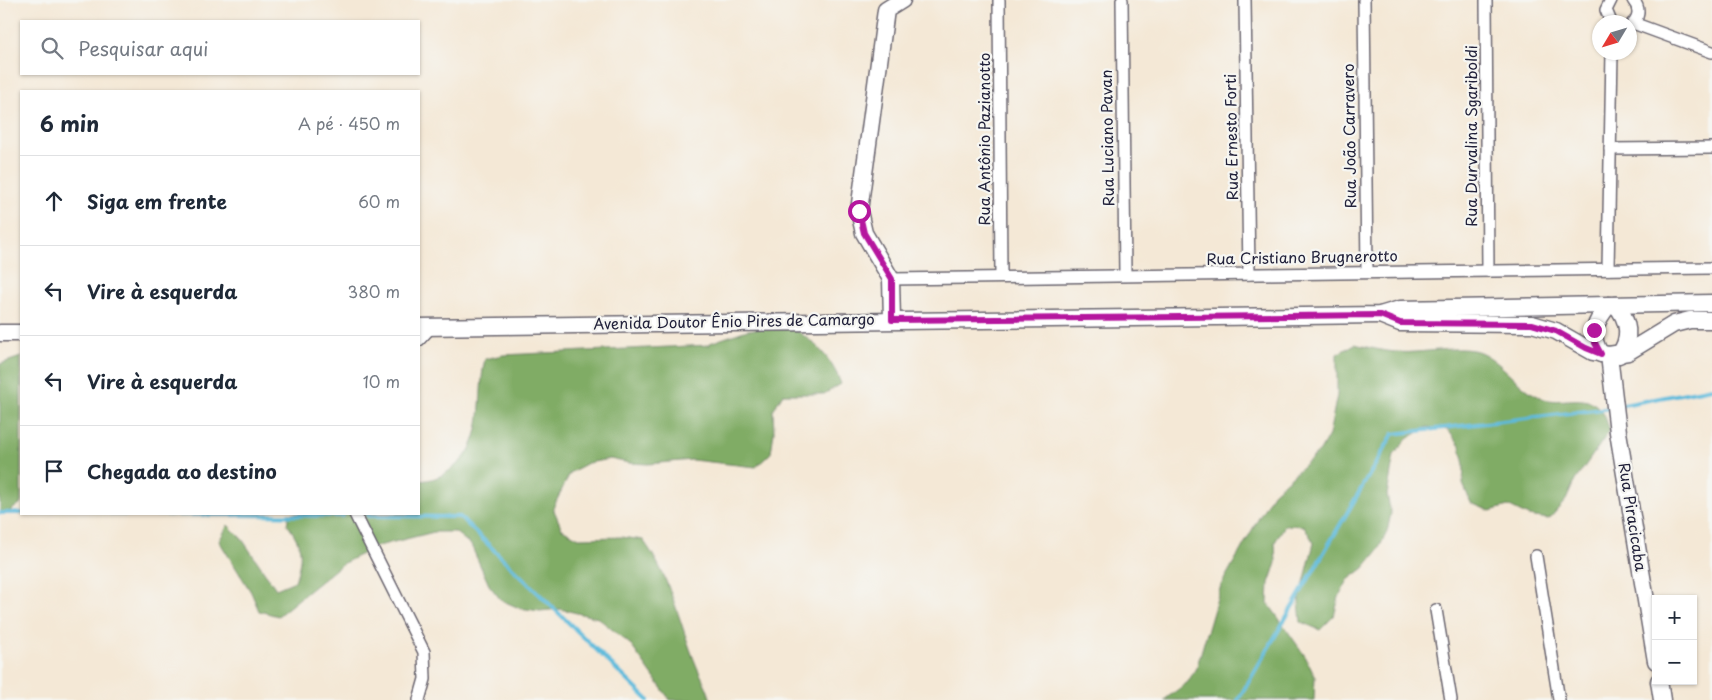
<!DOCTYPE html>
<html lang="pt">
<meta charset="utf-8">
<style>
:root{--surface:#fff;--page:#f6f6f7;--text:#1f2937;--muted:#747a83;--line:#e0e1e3}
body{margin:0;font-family:"Playpen Sans",sans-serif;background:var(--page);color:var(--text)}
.controls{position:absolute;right:15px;bottom:15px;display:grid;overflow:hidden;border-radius:0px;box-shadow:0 1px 4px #0004}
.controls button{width:45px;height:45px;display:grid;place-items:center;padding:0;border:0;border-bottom:1px solid var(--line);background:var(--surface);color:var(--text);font:25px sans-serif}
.compass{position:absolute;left:1592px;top:15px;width:45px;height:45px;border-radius:50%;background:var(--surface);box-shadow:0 1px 4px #0004;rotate:232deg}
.stop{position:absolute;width:15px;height:15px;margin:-11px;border:4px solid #b5179e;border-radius:50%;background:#fff}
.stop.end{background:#b5179e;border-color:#fff;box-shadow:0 1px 5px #0008}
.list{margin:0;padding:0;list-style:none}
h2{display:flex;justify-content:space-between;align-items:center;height:65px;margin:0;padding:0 20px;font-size:21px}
h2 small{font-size:16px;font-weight:400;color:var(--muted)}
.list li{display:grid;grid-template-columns:32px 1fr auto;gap:15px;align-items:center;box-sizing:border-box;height:90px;padding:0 20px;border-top:1px solid var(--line)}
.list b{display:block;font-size:19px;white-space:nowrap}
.list em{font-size:16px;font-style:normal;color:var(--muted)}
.icon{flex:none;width:28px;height:28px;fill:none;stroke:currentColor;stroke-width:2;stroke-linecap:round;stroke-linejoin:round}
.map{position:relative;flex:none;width:1712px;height:700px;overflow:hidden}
.search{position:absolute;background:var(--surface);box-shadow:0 1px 4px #0004;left:20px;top:20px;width:400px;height:55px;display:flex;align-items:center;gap:12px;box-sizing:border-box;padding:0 18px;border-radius:0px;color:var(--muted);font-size:19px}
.panel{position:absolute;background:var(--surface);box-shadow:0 1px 4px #0004;left:20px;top:90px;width:400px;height:425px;border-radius:0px}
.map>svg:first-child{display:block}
.forest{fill:#80ac65;stroke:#516750}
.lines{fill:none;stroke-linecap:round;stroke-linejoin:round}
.stream{stroke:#5cbadb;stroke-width:4}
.street-casing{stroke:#6c6771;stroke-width:14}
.secondary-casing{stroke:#6c6771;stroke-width:19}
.street{stroke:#fff;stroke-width:11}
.secondary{stroke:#fff;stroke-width:16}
.route{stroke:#b5179e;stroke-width:6}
.labels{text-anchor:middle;stroke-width:4.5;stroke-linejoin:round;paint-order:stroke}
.street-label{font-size:15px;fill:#22223b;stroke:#f6f6f2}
</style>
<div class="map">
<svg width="1712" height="700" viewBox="0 0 1712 700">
<rect width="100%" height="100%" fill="#f6f6f2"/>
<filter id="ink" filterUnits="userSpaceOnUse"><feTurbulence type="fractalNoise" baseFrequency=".02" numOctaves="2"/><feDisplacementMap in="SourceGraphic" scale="10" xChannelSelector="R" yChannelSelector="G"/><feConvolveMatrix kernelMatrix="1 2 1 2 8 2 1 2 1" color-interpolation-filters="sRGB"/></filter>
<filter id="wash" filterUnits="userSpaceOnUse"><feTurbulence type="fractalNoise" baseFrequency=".0096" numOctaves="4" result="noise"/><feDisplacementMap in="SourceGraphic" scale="20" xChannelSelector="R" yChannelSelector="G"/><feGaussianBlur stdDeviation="1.12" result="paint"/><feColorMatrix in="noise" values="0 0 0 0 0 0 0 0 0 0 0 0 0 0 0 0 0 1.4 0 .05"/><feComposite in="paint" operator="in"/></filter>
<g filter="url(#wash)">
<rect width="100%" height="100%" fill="#f4e8d6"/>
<!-- forest -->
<g class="forest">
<path d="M 787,325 C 812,339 831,356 841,384 L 824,394 L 783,394 L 773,410 L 774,432 L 771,453 L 756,467 L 692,460 L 648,464 L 629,463 L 610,459 L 588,463 L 570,473 L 553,508 L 562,529 L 579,538 L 622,537 L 643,540 C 669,575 678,617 693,657 C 698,672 707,685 711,700 L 670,700 L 630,644 L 598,618 L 560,609 L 540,611 L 519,608 L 501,600 L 489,585 L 471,545 L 455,532 L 434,532 L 378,546 L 342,564 L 278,616 L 259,611 L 251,592 L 219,541 L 228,525 L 242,539 L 276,589 L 295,581 C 303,555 303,546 287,524 L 289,514 L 419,514 L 419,481 C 433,480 443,476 454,467 C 488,442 476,396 485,359 L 503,355 L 710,345 L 710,343 L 747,330 Z"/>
<path d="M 1355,344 C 1374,349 1395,354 1415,352 C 1434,351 1454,347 1473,350 C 1497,354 1518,389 1542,398 C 1560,406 1585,391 1600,409 C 1605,413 1607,424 1610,430 L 1574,482 L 1566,500 L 1549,519 L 1528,516 L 1508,506 L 1490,511 L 1471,503 L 1463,484 L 1464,465 L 1460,446 L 1448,430 L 1427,427 L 1407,439 L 1394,455 L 1387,495 L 1391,513 L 1387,532 L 1377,552 L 1364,568 L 1348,580 L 1339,597 L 1334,616 L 1320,630 L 1301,622 L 1299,602 L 1314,543 L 1304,526 L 1285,525 L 1275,542 L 1276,563 L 1269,583 L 1268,603 L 1305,656 L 1315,677 L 1314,700 L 1164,700 L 1188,682 L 1197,666 L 1221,585 L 1273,493 L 1320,451 L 1329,435 L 1337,395 L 1337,354 Z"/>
<polygon points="21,357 21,503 9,512 0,512 0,364"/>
</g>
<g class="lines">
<!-- stream -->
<g class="stream">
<polyline points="1618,406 1712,388"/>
<polyline points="0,513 21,513"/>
<polyline points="112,514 343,516"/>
<polyline points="368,516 460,517 648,700"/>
<polyline points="1238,700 1393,434 1612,408"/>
</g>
</g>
</g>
<g filter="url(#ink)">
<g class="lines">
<!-- street casing -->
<g class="street-casing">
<g id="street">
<polyline points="999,0 1001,277"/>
<polyline points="1122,0 1125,275"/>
<polyline points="1245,0 1249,274"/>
<polyline points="1364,0 1367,272"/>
<polyline points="1486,0 1488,271"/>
<polyline points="1611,0 1606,10 1611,22"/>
<polyline points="1633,23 1712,52"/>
<path d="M 1630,26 C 1639,19 1641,9 1633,0"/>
<polyline points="1610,149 1712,148"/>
<polyline points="1608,269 1612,52"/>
<polyline points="891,279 1712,268"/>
<polyline points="419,340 431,327"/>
<polyline points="355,514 424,652 425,679 419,700"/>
<polyline points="1536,556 1559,700"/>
<polyline points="1436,610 1451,700"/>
</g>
</g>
<!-- secondary casing -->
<g class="secondary-casing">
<g id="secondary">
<path d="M 1616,305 C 1629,321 1632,338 1619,355"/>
<polyline points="1380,315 1400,323 1532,324 1556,331 1593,352 1609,355 1628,352 1674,324 1690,320 1712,320"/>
<polyline points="892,320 891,279 864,233 859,211 886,10 902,0"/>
<polyline points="419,327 1380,315 1400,309 1712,303"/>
<polyline points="0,333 21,333"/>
<path d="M 1601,354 C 1588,336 1596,320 1609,305"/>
<polyline points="1609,355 1618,432 1656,661"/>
<polyline points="1659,681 1662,700"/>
</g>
</g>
<!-- street -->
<use href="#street" class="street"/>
<!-- secondary -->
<use href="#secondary" class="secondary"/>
</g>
</g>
<g class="lines" filter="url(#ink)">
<!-- route -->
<polyline class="route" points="859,211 864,233 892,279 892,320 1380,315 1400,323 1532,324 1556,331 1586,348 1601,354 1595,343 1594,330"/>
</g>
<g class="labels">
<!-- street labels -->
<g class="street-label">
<text transform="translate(1350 136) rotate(-91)" y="5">Rua João Carravero</text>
<text transform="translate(1472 136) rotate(-90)" y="5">Rua Durvalina Sgariboldi</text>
<text transform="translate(1232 137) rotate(-91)" y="5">Rua Ernesto Forti</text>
<text transform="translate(1108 138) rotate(-91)" y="5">Rua Luciano Pavan</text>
<text transform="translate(985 139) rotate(-90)" y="5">Rua Antônio Pazianotto</text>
<text transform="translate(1302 258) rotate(-1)" y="5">Rua Cristiano Brugnerotto</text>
<text transform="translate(734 322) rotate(-1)" y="5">Avenida Doutor Ênio Pires de Camargo</text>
<text transform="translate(1632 517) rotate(81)" y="5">Rua Piracicaba</text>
</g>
</g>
</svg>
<div class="controls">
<button>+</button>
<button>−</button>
</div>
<svg class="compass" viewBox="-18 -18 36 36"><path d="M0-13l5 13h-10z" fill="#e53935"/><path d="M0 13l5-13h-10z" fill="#747a83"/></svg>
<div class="stop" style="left:859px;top:211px"></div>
<div class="stop end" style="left:1594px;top:330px"></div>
<div class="search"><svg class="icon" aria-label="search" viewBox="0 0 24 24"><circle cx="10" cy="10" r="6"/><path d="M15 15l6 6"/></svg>Pesquisar aqui</div>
<section class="panel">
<h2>6 min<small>A pé · 450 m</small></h2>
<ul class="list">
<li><svg class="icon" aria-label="ahead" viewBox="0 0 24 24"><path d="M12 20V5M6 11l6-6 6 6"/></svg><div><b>Siga em frente</b></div><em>60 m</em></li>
<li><svg class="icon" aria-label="left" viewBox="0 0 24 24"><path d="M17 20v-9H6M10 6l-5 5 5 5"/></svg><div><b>Vire à esquerda</b></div><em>380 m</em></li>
<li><svg class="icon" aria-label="left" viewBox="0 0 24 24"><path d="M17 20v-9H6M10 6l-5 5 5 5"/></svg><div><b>Vire à esquerda</b></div><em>10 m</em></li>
<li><svg class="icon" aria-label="arrive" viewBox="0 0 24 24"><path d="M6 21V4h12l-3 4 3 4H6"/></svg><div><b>Chegada ao destino</b></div></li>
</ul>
</section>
</div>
